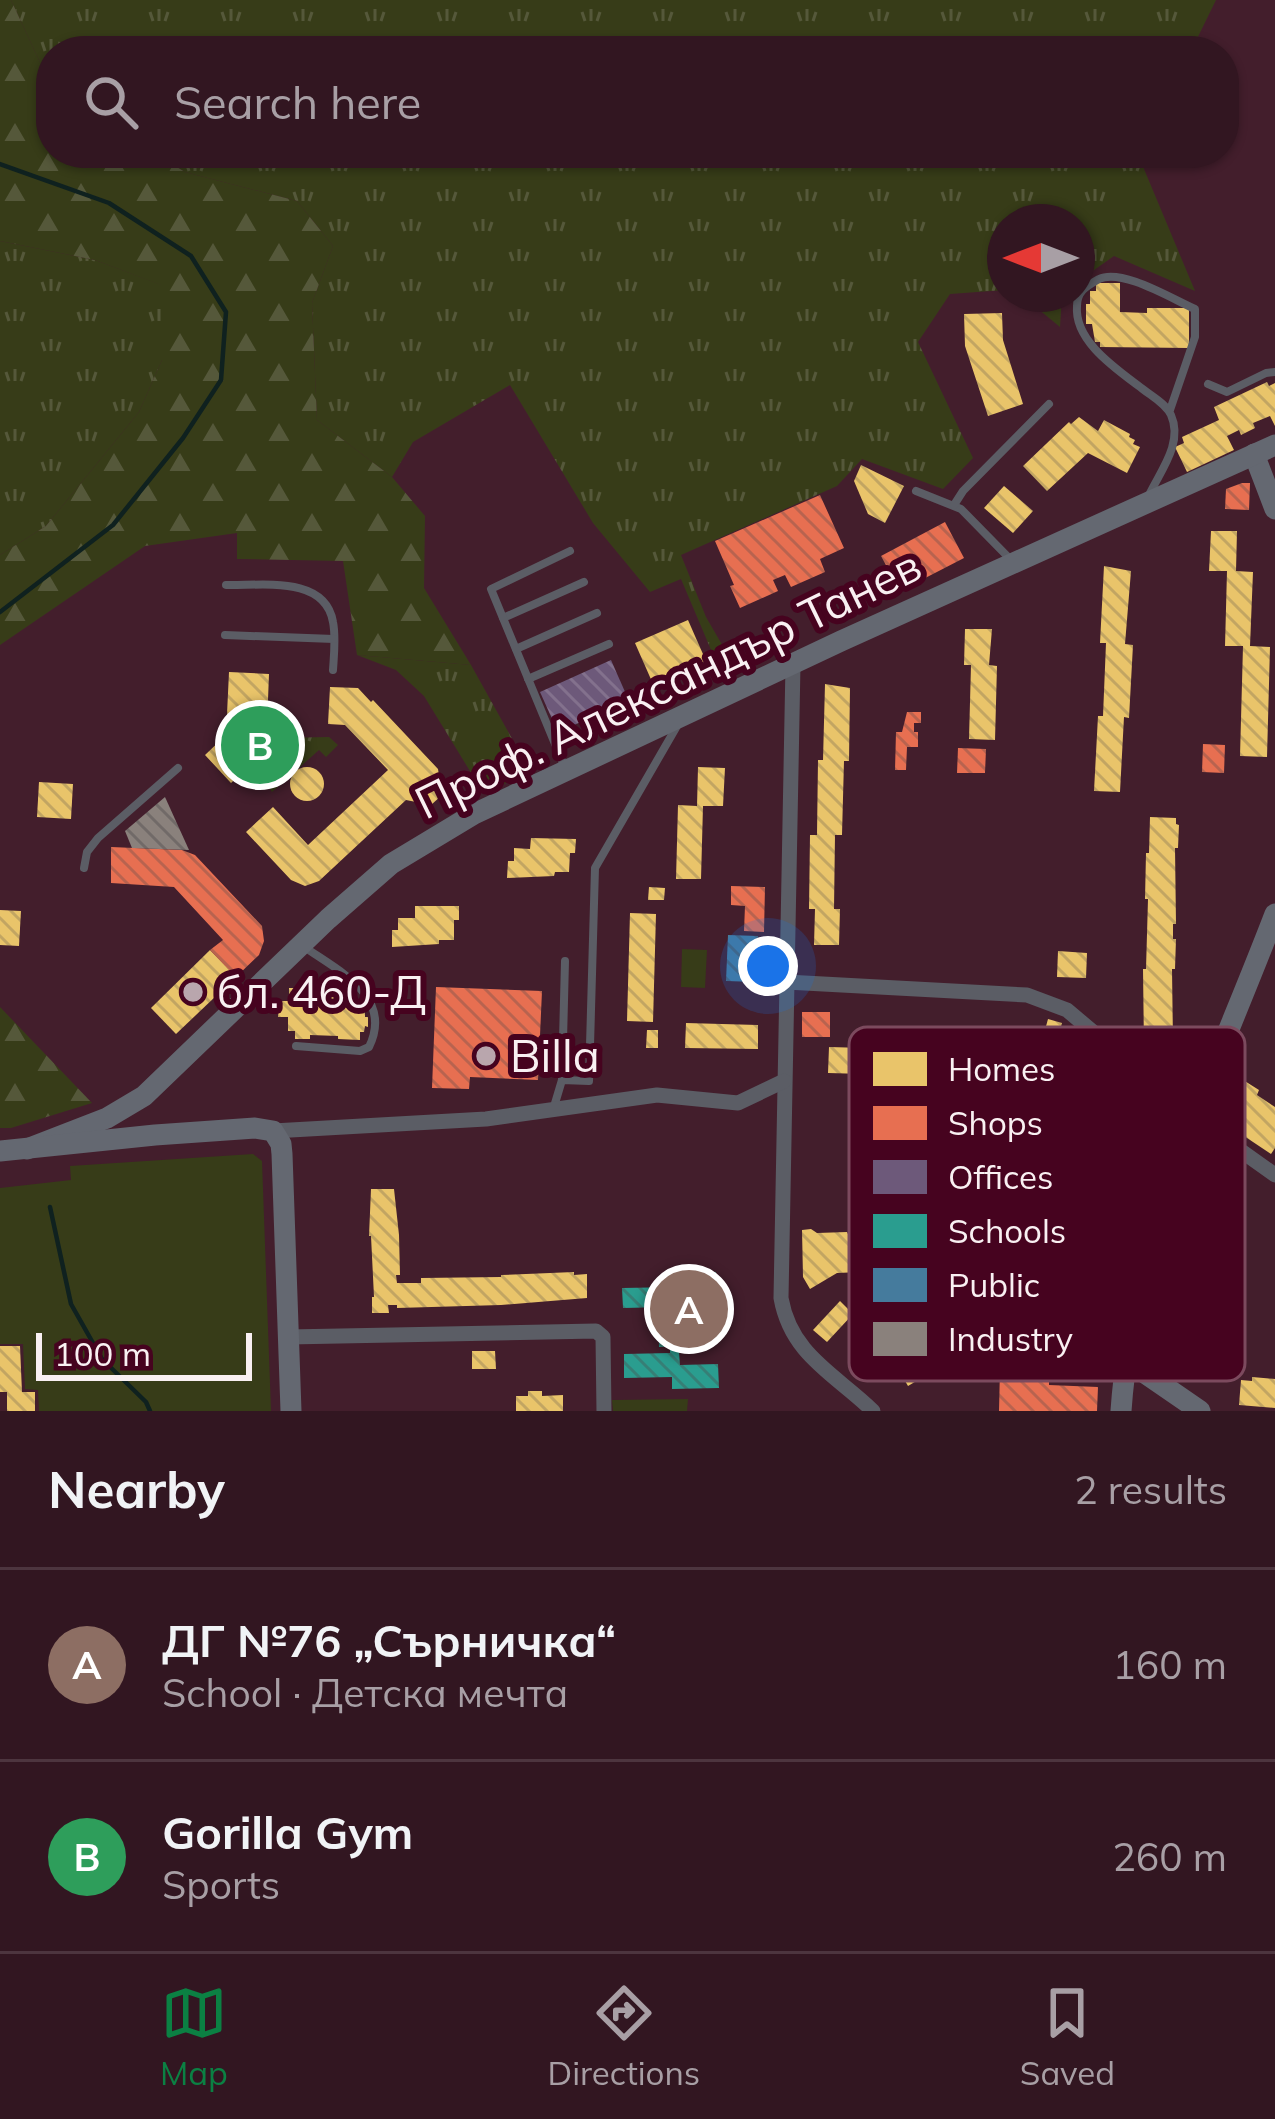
<!DOCTYPE html>
<meta charset="utf-8">
<style>
:root{--surface:#321621;--page:#3d232e;--text:#f1f3f6;--muted:#a89fa5;--line:#4d353f;--accent:#0b8043}
body{margin:0;font-family:Mulish,sans-serif;background:var(--page);color:var(--text)}
.compass{position:absolute;left:987px;top:204px;width:108px;height:108px;border-radius:50%;background:var(--surface);box-shadow:0 3px 9px #0004;rotate:270deg}
.scale{position:absolute;left:36px;bottom:30px;width:216px;box-sizing:border-box;padding-left:12px;border:6px solid #f9f0f2;border-top:0;font-size:33px;line-height:42px;white-space:nowrap;color:#f9f0f2;-webkit-text-stroke:9px #46031f;paint-order:stroke}
.you{position:absolute;left:768px;top:966px;width:42px;height:42px;margin:-30px;border:9px solid #fff;border-radius:50%;background:#1a73e8;box-shadow:0 0 0 18px #1a73e833}
.badge{display:grid;place-items:center;width:78px;height:78px;border-radius:50%;background:var(--accent);color:#fff;font-size:39px;font-weight:700}
.pin{position:absolute;translate:-50% -50%;border:6px solid #fff;box-shadow:0 3px 12px #0006}
.list{margin:0;padding:0;list-style:none}
h2{display:flex;justify-content:space-between;align-items:center;height:156px;margin:0;padding:0 48px;font-size:51px}
h2 small{font-size:39px;font-weight:400;color:var(--muted)}
.list li{display:grid;grid-template-columns:78px 1fr auto;gap:36px;align-items:center;box-sizing:border-box;height:192px;padding:0 48px;border-top:3px solid var(--line)}
.list b{display:block;font-size:45px;white-space:nowrap}
.list p{margin:0;font-size:39px;white-space:nowrap;color:var(--muted)}
.list em{font-size:39px;font-style:normal;color:var(--muted)}
.icon{flex:none;width:66px;height:66px;fill:none;stroke:currentColor;stroke-width:2;stroke-linecap:round;stroke-linejoin:round}
.map{position:relative;flex:none;width:1275px;height:1411px;overflow:hidden}
.search{position:absolute;background:var(--surface);box-shadow:0 3px 9px #0004;left:36px;right:36px;top:36px;height:132px;display:flex;align-items:center;gap:30px;box-sizing:border-box;padding:0 42px;border-radius:48px;color:var(--muted);font-size:45px}
.sheet{height:540px;background:var(--surface)}
nav{display:flex;justify-content:space-around;align-items:center;box-sizing:border-box;height:168px;border-top:3px solid var(--line);background:var(--surface);font-size:33px;color:var(--muted)}
nav a{display:grid;justify-items:center;gap:6px}
nav .on{color:var(--accent)}
.map>svg:first-child{display:block}
.grass{fill:url(#grass-tufts)}
.forest{fill:url(#forest-firs)}
.green{fill:#373c18}
.homes{fill:url(#homes-back-hatch)}
.shops{fill:url(#shops-back-hatch)}
.offices{fill:url(#offices-back-hatch)}
.schools{fill:url(#schools-back-hatch)}
.public{fill:url(#public-back-hatch)}
.industry{fill:url(#industry-back-hatch)}
.lines{fill:none;stroke-linecap:round;stroke-linejoin:round}
.stream{stroke:#0f211f;stroke-width:4.5}
.lane{stroke:#5b5d65;stroke-width:8}
.street{stroke:#5b5d65;stroke-width:15}
.secondary{stroke:#646871;stroke-width:21}
.poi-dot{fill:#b9a6ad;stroke:#46031f;stroke-width:4.5}
.labels{text-anchor:middle;stroke-width:12;stroke-linejoin:round;paint-order:stroke}
.street-label{font-size:45px;fill:#f9f0f2;stroke:#46031f}
.poi-label{font-size:45px;fill:#f9f0f2;stroke:#46031f;text-anchor:start}
.key{fill:#46031f;stroke:#7c4a5e;stroke-width:3}
.key-label{font-size:33px;fill:#f9f0f2}
</style>
<div class="map">
<svg width="1275" height="1411" viewBox="0 0 1275 1411">
<defs>
<pattern id="grass-tufts" width="24" height="20" patternUnits="userSpaceOnUse" patternTransform="scale(3)"><rect width="24" height="20" fill="#373c18"/><path d="M3 7l-1-3M5 7V3M7 7l1-3M15 17l-1-3M17 17v-4M19 17l1-3" fill="none" stroke="#55583a"/></pattern>
<pattern id="forest-firs" width="22" height="20" patternUnits="userSpaceOnUse" patternTransform="scale(3)"><rect width="22" height="20" fill="#373c18"/><path d="M5 1l3.5 6h-7zM16 11l3.5 6h-7z" fill="#55583a"/></pattern>
<pattern id="homes-back-hatch" width="6" height="6" patternUnits="userSpaceOnUse" patternTransform="scale(3)"><rect width="6" height="6" fill="#e9c46a"/><path d="M-1 5l2 2M0 0l6 6M5-1l2 2" fill="none" stroke="#c2a562"/></pattern>
<pattern id="shops-back-hatch" width="6" height="6" patternUnits="userSpaceOnUse" patternTransform="scale(3)"><rect width="6" height="6" fill="#e76f51"/><path d="M-1 5l2 2M0 0l6 6M5-1l2 2" fill="none" stroke="#b8634f"/></pattern>
<pattern id="offices-back-hatch" width="6" height="6" patternUnits="userSpaceOnUse" patternTransform="scale(3)"><rect width="6" height="6" fill="#6d597a"/><path d="M-1 5l2 2M0 0l6 6M5-1l2 2" fill="none" stroke="#83718d"/></pattern>
<pattern id="schools-back-hatch" width="6" height="6" patternUnits="userSpaceOnUse" patternTransform="scale(3)"><rect width="6" height="6" fill="#2a9d8f"/><path d="M-1 5l2 2M0 0l6 6M5-1l2 2" fill="none" stroke="#367f76"/></pattern>
<pattern id="public-back-hatch" width="6" height="6" patternUnits="userSpaceOnUse" patternTransform="scale(3)"><rect width="6" height="6" fill="#457b9d"/><path d="M-1 5l2 2M0 0l6 6M5-1l2 2" fill="none" stroke="#486477"/></pattern>
<pattern id="industry-back-hatch" width="6" height="6" patternUnits="userSpaceOnUse" patternTransform="scale(3)"><rect width="6" height="6" fill="#8a817c"/><path d="M-1 5l2 2M0 0l6 6M5-1l2 2" fill="none" stroke="#716a68"/></pattern>
</defs>
<rect width="100%" height="100%" fill="#431e2c"/>
<!-- grass -->
<g class="grass">
<polygon points="11,0 1216,0 1191,51 51,51 51,86"/>
<polygon points="154,153 1140,153 1139,157 1195,291 1114,256 1077,282 1077,222 1005,222 1005,290 950,294 918,342 973,458 943,489 862,459 837,486 681,555 706,617 728,655 717,664 681,579 650,592 593,523 510,385 413,442 392,477 317,420 312,303 333,246 297,201 185,172"/>
<polygon points="0,241 95,260 162,285 162,360 139,412 46,526 0,555"/>
<polygon points="1020,294 1062,294 1060,327"/>
<polygon points="357,655 471,665 530,771 484,794 424,696 396,670"/>
<polygon points="329,737 338,745 326,757 319,750 272,792 262,778 276,764 277,738"/>
</g>
<!-- forest -->
<g class="forest">
<polygon points="0,0 11,0 51,86 51,153 154,153 185,172 297,201 333,246 312,303 317,420 392,477 425,516 424,588 471,665 357,655 343,561 237,559 237,533 145,546 0,645 0,555 46,526 139,412 162,360 161,285 95,260 0,241"/>
<polygon points="0,1007 92,1103 11,1128 0,1128"/>
</g>
<!-- green -->
<g class="green">
<polygon points="682,949 707,950 705,988 681,987"/>
<polygon points="253,1154 262,1161 271,1411 39,1411 38,1390 25,1389 23,1344 0,1344 0,1188 71,1180 70,1166"/>
<polygon points="688,1399 687,1411 613,1411 612,1400"/>
</g>
<!-- homes -->
<g class="homes">
<polygon points="1096,283 1120,283 1120,312 1147,313 1147,308 1189,308 1189,348 1100,347 1100,342 1095,342 1092,324 1086,324 1086,304 1090,304 1090,291 1096,291"/>
<polygon points="1002,313 1003,340 1023,404 988,416 965,346 964,314"/>
<polygon points="1267,382 1269,386 1275,383 1275,426 1270,416 1253,423 1255,428 1241,435 1239,430 1227,436 1234,450 1187,472 1175,447 1184,443 1182,437 1219,420 1214,407"/>
<polygon points="1079,417 1098,431 1104,420 1130,434 1129,437 1135,440 1133,444 1140,447 1127,473 1088,453 1047,491 1023,466 1069,422 1071,424"/>
<polygon points="861,465 904,486 885,523 868,514 854,481"/>
<polygon points="1004,486 1033,511 1013,533 984,508"/>
<polygon points="1211,531 1237,531 1236,571 1253,572 1250,646 1270,647 1267,757 1240,756 1243,646 1225,646 1227,571 1209,571"/>
<polygon points="1104,566 1131,571 1125,644 1133,645 1129,718 1124,717 1120,792 1094,791 1098,716 1103,716 1106,643 1100,643"/>
<polygon points="688,620 706,661 653,684 635,643"/>
<polygon points="965,629 992,629 989,665 997,666 995,740 969,739 971,665 964,665"/>
<polygon points="229,672 269,674 266,751 231,783 205,755 226,735"/>
<polygon points="825,684 850,688 849,761 844,761 842,835 835,835 834,909 840,909 839,945 814,945 815,909 809,909 810,835 817,835 818,760 823,760"/>
<polygon points="330,687 358,688 371,702 373,700 438,769 442,795 431,805 406,800 319,881 305,886 291,880 246,832 273,807 308,845 388,770 345,725 328,724"/>
<circle cx="307" cy="784" r="17"/>
<polygon points="698,767 725,768 723,806 703,806 701,879 676,879 678,805 697,806"/>
<polygon points="39,782 73,784 71,819 37,817"/>
<polygon points="1150,817 1176,818 1176,824 1179,825 1178,848 1175,848 1176,924 1173,924 1173,939 1176,939 1175,969 1172,969 1173,1042 1170,1042 1170,1049 1144,1048 1143,969 1146,969 1148,899 1145,899 1146,853 1149,853"/>
<polygon points="531,838 576,839 575,853 570,853 569,872 555,872 554,876 507,878 508,861 514,861 514,848 530,849"/>
<polygon points="649,887 665,888 664,900 648,900"/>
<polygon points="415,906 459,906 459,920 454,920 454,940 439,940 439,944 392,947 392,930 398,930 398,918 415,918"/>
<polygon points="0,910 21,911 19,946 0,945"/>
<polygon points="630,913 656,914 653,1022 627,1021"/>
<polygon points="210,950 236,977 176,1034 151,1008"/>
<polygon points="1058,951 1087,953 1086,978 1057,977"/>
<polygon points="289,988 315,988 315,996 337,997 337,989 352,989 352,1003 365,1003 365,1017 368,1017 368,1027 365,1026 364,1032 360,1032 360,1040 338,1039 338,1036 310,1035 310,1039 295,1039 295,1031 288,1031 288,1017 278,1017 279,1001 289,1001"/>
<polygon points="1048,1019 1062,1023 1059,1034 1045,1030"/>
<polygon points="686,1023 758,1025 758,1049 685,1048"/>
<polygon points="647,1030 658,1030 658,1048 646,1048"/>
<polygon points="829,1047 901,1049 901,1066 939,1067 938,1086 1011,1088 1011,1114 937,1112 938,1093 900,1091 900,1075 828,1073"/>
<polygon points="1232,1073 1259,1090 1257,1095 1275,1107 1275,1148 1271,1154 1214,1116"/>
<polygon points="371,1189 394,1189 399,1235 400,1275 396,1275 397,1283 421,1283 421,1278 501,1277 501,1275 574,1272 574,1275 587,1274 587,1298 501,1305 397,1308 397,1305 388,1305 389,1313 372,1313 372,1297 374,1297 371,1236 369,1236"/>
<polygon points="811,1229 817,1233 847,1232 861,1263 861,1272 837,1273 810,1289 803,1277 802,1230"/>
<polygon points="840,1301 853,1314 827,1342 813,1330"/>
<polygon points="900,1326 908,1326 915,1330 945,1329 958,1359 959,1369 935,1370 908,1386 901,1374"/>
<polygon points="0,1346 20,1346 22,1392 35,1392 35,1411 7,1411 7,1392 0,1392"/>
<polygon points="472,1351 495,1351 496,1369 472,1369"/>
<polygon points="1252,1377 1275,1379 1275,1408 1239,1405 1241,1380 1252,1381"/>
<polygon points="528,1391 542,1391 542,1396 563,1395 563,1411 516,1411 516,1396 528,1396"/>
</g>
<!-- shops -->
<g class="shops">
<polygon points="1242,483 1250,483 1249,510 1225,509 1226,489"/>
<polygon points="820,495 844,548 820,559 825,572 791,587 785,575 773,580 778,591 740,608 730,586 734,585 715,541"/>
<polygon points="945,522 964,558 900,591 881,556"/>
<polygon points="907,712 921,712 921,723 914,723 914,732 918,732 918,747 907,747 906,770 895,770 896,732 902,732"/>
<polygon points="1203,744 1225,745 1224,773 1202,772"/>
<polygon points="958,748 986,749 985,773 957,773"/>
<polygon points="111,847 182,850 195,855 262,926 264,941 259,955 236,977 210,950 223,940 174,887 111,883"/>
<polygon points="731,886 765,887 764,932 744,931 745,906 731,905"/>
<polygon points="436,987 542,991 538,1080 470,1077 469,1089 432,1088"/>
<rect x="802" y="1012" width="28" height="25"/>
<polygon points="1000,1368 1049,1370 1049,1385 1098,1387 1097,1411 999,1411"/>
</g>
<!-- offices -->
<polygon class="offices" points="611,660 629,701 558,732 540,692"/>
<!-- schools -->
<polygon class="schools" points="716,1272 717,1294 678,1295 678,1307 689,1307 689,1333 690,1353 679,1353 680,1365 718,1364 719,1388 672,1389 672,1377 624,1378 624,1354 670,1353 670,1347 659,1347 658,1314 669,1314 669,1307 623,1308 622,1288 677,1287 676,1273"/>
<!-- public -->
<polygon class="public" points="728,935 758,936 756,982 726,981"/>
<!-- industry -->
<polygon class="industry" points="165,797 189,850 132,848 125,831"/>
<g class="lines">
<!-- stream -->
<g class="stream">
<polyline points="0,164 109,203 191,256 226,312 221,380 183,438 113,525 0,612"/>
<polyline points="50,1207 71,1304 102,1359 146,1402 150,1411"/>
</g>
<!-- lane -->
<g class="lane">
<polyline points="1208,384 1227,392 1266,373 1275,372"/>
<polyline points="916,491 961,509 1013,562"/>
<path d="M 1150,493 C 1162,469 1183,442 1171,415 C 1166,404 1153,397 1144,390 C 1118,370 1074,342 1077,306 C 1077,291 1087,286 1099,279 C 1122,268 1172,299 1195,309 L 1195,337 L 1170,410"/>
<polyline points="954,505 963,491 1049,404"/>
<path d="M 226,585 C 261,586 325,575 333,622 C 336,637 334,654 333,670"/>
<polyline points="503,618 584,582"/>
<polyline points="225,635 334,639"/>
<polyline points="516,649 597,613"/>
<polyline points="528,679 609,644"/>
<polyline points="565,768 491,589 570,551"/>
<polyline points="84,868 87,852 98,838 178,768"/>
<path d="M 296,1046 L 360,1051 L 369,1047 C 394,996 338,971 303,946"/>
<polyline points="562,1080 565,961"/>
<polyline points="553,1110 562,1080 589,1081 595,868 677,726"/>
</g>
<!-- street -->
<g class="street">
<path d="M 793,664 L 781,1298 C 791,1355 835,1374 873,1411"/>
<polyline points="786,982 1027,995 1067,1010 1195,1118 1275,1175"/>
<polyline points="273,1131 486,1119 657,1095 738,1103 784,1081"/>
<polyline points="288,1337 596,1331 603,1337 604,1411"/>
</g>
<!-- secondary -->
<g class="secondary">
<polyline points="1254,454 1275,509"/>
<polyline points="27,1149 107,1118 144,1096 328,919 391,864 474,814 841,641 1275,445"/>
<polyline points="0,1151 155,1135 255,1128 273,1131 281,1144 282,1154 291,1411"/>
<polyline points="1126,1360 1200,1411"/>
<path d="M 1121,1411 C 1133,1236 1213,1076 1275,914"/>
</g>
</g>
<!-- markers -->
<g class="poi-dot">
<circle cx="193" cy="992" r="12"/>
<circle cx="486" cy="1056" r="12"/>
</g>
<g class="labels">
<!-- street labels -->
<g class="street-label">
<text transform="translate(668 684) rotate(-26)" y="16">Проф. Александър Танев</text>
</g>
<!-- poi labels -->
<g class="poi-label">
<text x="217" y="1008">бл. 460-Д</text>
<text x="510" y="1072">Billa</text>
</g>
</g>
<!-- legend -->
<rect x="849" y="1027" width="396" height="354" rx="18" class="key"/>
<rect x="873" y="1052" width="54" height="34" fill="#e9c46a"/>
<rect x="873" y="1106" width="54" height="34" fill="#e76f51"/>
<rect x="873" y="1160" width="54" height="34" fill="#6d597a"/>
<rect x="873" y="1214" width="54" height="34" fill="#2a9d8f"/>
<rect x="873" y="1268" width="54" height="34" fill="#457b9d"/>
<rect x="873" y="1322" width="54" height="34" fill="#8a817c"/>
<g class="key-label">
<text x="948" y="1081">Homes</text>
<text x="948" y="1135">Shops</text>
<text x="948" y="1189">Offices</text>
<text x="948" y="1243">Schools</text>
<text x="948" y="1297">Public</text>
<text x="948" y="1351">Industry</text>
</g>
</svg>
<svg class="compass" viewBox="-18 -18 36 36"><path d="M0-13l5 13h-10z" fill="#e53935"/><path d="M0 13l5-13h-10z" fill="#a89fa5"/></svg>
<div class="scale">100 m</div>
<div class="you"></div>
<div class="pin badge" style="left:689px;top:1309px;background:#8d6e63">A</div>
<div class="pin badge" style="left:260px;top:745px;background:#2e9e5b">B</div>
<div class="search"><svg class="icon" aria-label="search" viewBox="0 0 24 24"><circle cx="10" cy="10" r="6"/><path d="M15 15l6 6"/></svg>Search here</div>
</div>
<section class="sheet">
<h2>Nearby<small>2 results</small></h2>
<ul class="list">
<li><span class="badge" style="background:#8d6e63">A</span><div><b>ДГ №76 „Сърничка“</b><p>School · Детска мечта</p></div><em>160 m</em></li>
<li><span class="badge" style="background:#2e9e5b">B</span><div><b>Gorilla Gym</b><p>Sports</p></div><em>260 m</em></li>
</ul>
</section>
<nav>
<a class="on"><svg class="icon" aria-label="map" viewBox="0 0 24 24"><path d="M3 6l6-2 6 2 6-2v14l-6 2-6-2-6 2zM9 4v14M15 6v14"/></svg>Map</a>
<a><svg class="icon" aria-label="directions" viewBox="0 0 24 24"><path d="M12 3l9 9-9 9-9-9zM9 14v-3h6M13 9l2 2-2 2"/></svg>Directions</a>
<a><svg class="icon" aria-label="saved" viewBox="0 0 24 24"><path d="M7 4h10v16l-5-4-5 4z"/></svg>Saved</a>
</nav>
